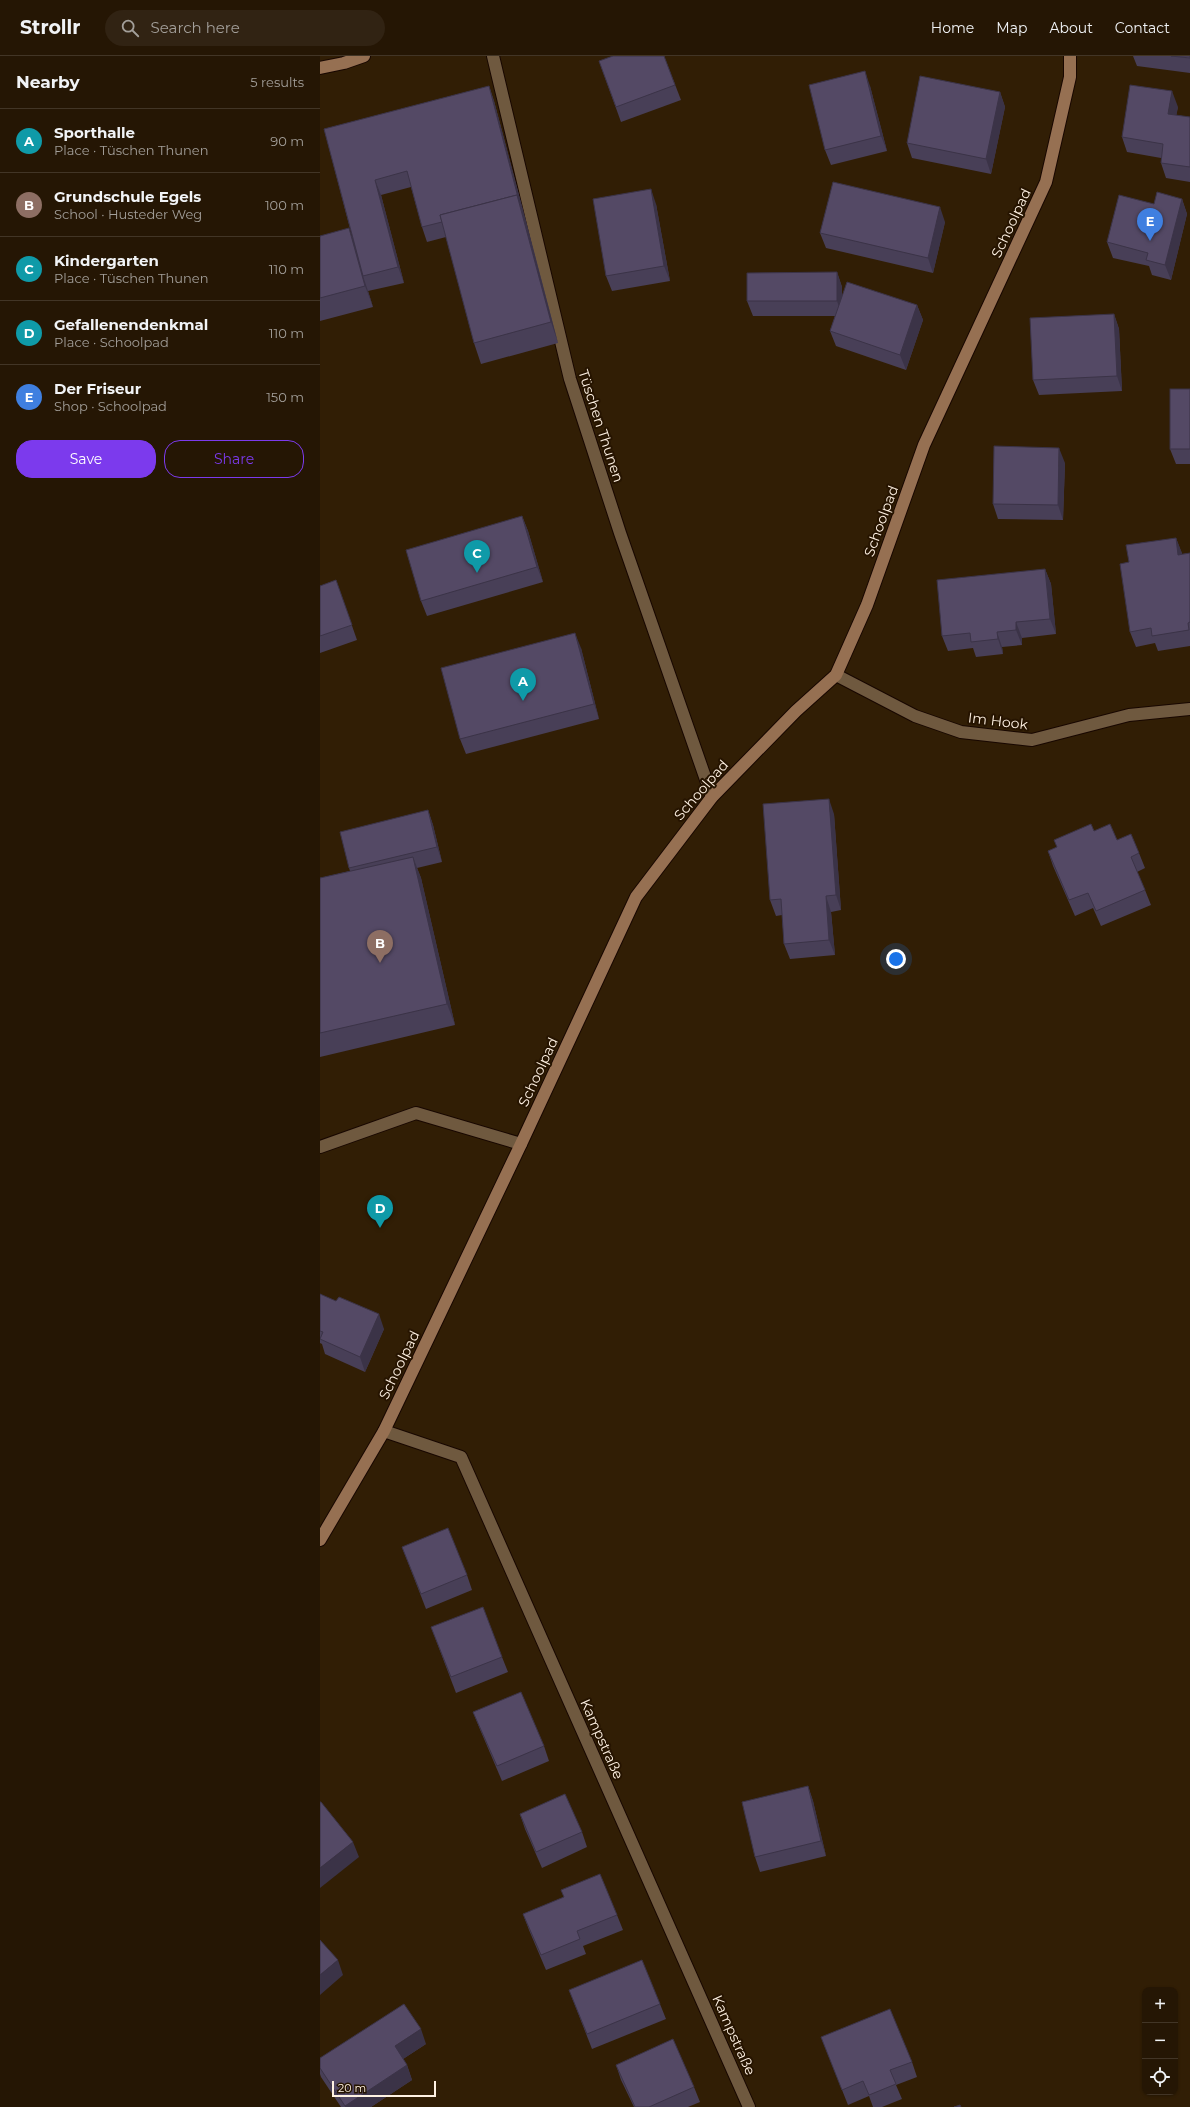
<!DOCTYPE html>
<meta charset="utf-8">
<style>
:root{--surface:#251604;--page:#312313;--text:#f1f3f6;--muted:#a39f9a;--line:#423526;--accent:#7c3aed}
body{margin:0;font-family:Montserrat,sans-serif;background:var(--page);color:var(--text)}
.controls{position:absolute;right:12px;bottom:12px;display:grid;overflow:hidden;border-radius:8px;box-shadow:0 1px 3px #0004}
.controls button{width:36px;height:36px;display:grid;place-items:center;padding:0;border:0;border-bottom:1px solid var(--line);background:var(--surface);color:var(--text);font:20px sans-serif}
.scale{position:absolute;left:12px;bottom:10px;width:104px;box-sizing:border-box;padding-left:4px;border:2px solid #fff2e3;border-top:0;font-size:11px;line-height:14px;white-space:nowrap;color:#fff2e3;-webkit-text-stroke:3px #261400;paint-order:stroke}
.you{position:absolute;left:576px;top:903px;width:14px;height:14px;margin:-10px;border:3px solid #fff;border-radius:50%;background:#1a73e8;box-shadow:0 0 0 6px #1a73e833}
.badge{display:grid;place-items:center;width:26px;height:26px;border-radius:50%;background:var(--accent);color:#fff;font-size:13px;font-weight:700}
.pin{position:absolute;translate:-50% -33px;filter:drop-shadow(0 1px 2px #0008)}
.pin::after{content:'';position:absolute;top:21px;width:14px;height:12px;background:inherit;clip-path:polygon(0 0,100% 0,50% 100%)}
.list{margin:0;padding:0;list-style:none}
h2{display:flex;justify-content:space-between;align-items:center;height:52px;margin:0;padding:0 16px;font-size:17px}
h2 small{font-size:13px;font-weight:400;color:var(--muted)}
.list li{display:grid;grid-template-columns:26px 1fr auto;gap:12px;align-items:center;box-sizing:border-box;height:64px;padding:0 16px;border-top:1px solid var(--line)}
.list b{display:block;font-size:15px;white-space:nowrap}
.list p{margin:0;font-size:13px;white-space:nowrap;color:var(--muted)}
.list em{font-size:13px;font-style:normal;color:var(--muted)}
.actions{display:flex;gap:8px;padding:12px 16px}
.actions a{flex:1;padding:9px 0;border:1px solid var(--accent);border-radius:16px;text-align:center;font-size:14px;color:var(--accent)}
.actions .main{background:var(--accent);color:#fff}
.icon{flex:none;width:22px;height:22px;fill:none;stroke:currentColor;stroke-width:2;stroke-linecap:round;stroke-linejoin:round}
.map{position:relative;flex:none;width:870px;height:2051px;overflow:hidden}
header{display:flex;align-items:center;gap:24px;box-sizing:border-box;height:56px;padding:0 20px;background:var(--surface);border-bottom:1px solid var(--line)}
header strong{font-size:19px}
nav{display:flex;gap:22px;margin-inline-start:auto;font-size:14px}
.search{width:280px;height:36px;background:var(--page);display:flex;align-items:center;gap:10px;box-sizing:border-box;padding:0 14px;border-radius:22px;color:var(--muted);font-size:15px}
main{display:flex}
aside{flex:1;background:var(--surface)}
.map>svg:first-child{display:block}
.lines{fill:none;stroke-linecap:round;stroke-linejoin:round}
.street-casing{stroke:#180700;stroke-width:14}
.secondary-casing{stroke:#180700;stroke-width:14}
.street{stroke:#6f593f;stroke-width:12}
.secondary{stroke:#967052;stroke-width:12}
.wall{fill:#483f57}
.shaded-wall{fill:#3b3347}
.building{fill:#544965;stroke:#3b3347}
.labels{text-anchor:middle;stroke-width:4;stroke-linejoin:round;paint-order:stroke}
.street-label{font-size:14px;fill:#fff2e3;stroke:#261400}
</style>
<header>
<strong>Strollr</strong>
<div class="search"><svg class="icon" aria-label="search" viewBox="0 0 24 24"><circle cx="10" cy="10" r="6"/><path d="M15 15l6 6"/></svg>Search here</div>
<nav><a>Home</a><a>Map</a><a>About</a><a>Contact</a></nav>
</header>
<main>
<aside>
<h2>Nearby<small>5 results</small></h2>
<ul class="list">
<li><span class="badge" style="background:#0f9aa8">A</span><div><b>Sporthalle</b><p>Place · Tüschen Thunen</p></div><em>90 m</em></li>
<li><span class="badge" style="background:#8d6e63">B</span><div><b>Grundschule Egels</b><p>School · Husteder Weg</p></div><em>100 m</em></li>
<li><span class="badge" style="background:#0f9aa8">C</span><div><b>Kindergarten</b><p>Place · Tüschen Thunen</p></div><em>110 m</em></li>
<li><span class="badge" style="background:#0f9aa8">D</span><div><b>Gefallenendenkmal</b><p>Place · Schoolpad</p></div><em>110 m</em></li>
<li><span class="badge" style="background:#3f7fe0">E</span><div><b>Der Friseur</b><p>Shop · Schoolpad</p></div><em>150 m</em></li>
</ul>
<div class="actions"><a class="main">Save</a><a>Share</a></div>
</aside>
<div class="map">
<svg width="870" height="2051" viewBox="0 0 870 2051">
<rect width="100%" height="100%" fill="#311e05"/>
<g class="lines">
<!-- street casing -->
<g class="street-casing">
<g id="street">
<polyline points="173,0 250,323 300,477 392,741"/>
<polyline points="516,619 595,660 641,676 712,684 809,659 870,653"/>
<polyline points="0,1091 96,1057 201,1088"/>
<polyline points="64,1375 141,1401 429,2051"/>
</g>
</g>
<!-- secondary casing -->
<g class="secondary-casing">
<g id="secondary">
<polyline points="0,12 24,7 44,0"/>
<polyline points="0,1484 64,1375 201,1088 316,841 392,741 476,655 516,619 547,549 604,389 726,126 750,21 750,0"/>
</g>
</g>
<!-- street -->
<use href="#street" class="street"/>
<!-- secondary -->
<use href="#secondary" class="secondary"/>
</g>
<!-- wall -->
<g class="wall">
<polygon points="344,0 361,44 301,66 279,5"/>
<polygon points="813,0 870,0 870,17 817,10"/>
<polygon points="169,30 174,45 238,287 161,308 154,287 126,181 107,186 102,171 91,131 61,139 84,227 48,235 53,251 0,265 0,180 32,180 4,73"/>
<polygon points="550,30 567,95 511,109 505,94"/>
<polygon points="680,36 685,51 671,118 592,102 587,87"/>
<polygon points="858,51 856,59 870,61 870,126 846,122 841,107 841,102 807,96 802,81"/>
<polygon points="862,143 867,158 851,224 832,219 829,210 793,202 787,186 834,148"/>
<polygon points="336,148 350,225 292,235 286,220"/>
<polygon points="625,166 613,217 506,192 500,177"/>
<polygon points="517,216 522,231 522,239 597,249 603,264 586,314 516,290 510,275 515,260 433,260 427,245"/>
<polygon points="794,258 799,273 802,335 719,339 713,324"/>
<polygon points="870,333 870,408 856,408 850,393"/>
<polygon points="745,407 743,464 678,463 673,448"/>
<polygon points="202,460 208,475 223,526 107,560 101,545"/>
<polygon points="856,482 862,498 870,497 870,590 838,595 835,587 816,591 810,576 809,506"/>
<polygon points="725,513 731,528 736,578 702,582 702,589 682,591 683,598 656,601 653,592 628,595 622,580"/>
<polygon points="16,524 37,584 0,597 0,530"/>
<polygon points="261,592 279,663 146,698 140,683"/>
<polygon points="108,754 113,769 122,806 97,812 101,822 135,969 0,1001 0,822 30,815 29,812"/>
<polygon points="514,758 521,854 511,856 515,899 470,903 464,888 462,859 456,860 450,844"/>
<polygon points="774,775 797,784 819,797 825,812 817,816 825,834 831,849 781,870 773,852 755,860 733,810 728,795"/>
<polygon points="0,1238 64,1273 45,1316 5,1298 2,1288 0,1287"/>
<polygon points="82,1491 147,1519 152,1534 106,1553"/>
<polygon points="111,1571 182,1601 188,1616 136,1637"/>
<polygon points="153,1656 224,1690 229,1705 182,1725 159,1671"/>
<polygon points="488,1730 493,1745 506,1800 440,1816 435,1801"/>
<polygon points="200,1758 262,1776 267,1791 222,1812 205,1773"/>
<polygon points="241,1834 297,1859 303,1874 263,1890 266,1898 226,1914 209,1874 203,1858 244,1841"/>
<polygon points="249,1934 340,1948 346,1963 272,1993"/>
<polygon points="501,1981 592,2006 597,2021 576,2029 582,2043 562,2051 553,2051 549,2040 528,2049"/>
<polygon points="106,1988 83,2003 87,2009 92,2024 51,2051 21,2051 1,2021 0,2018 0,2002"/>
<polygon points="296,2009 374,2031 380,2046 368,2051 314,2051 301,2024"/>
</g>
<!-- shaded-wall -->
<g class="shaded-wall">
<polygon points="545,15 550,30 567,95 561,80"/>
<polygon points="169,30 174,45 205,161 199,145"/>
<polygon points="852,35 858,51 854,73 848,58"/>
<polygon points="680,36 685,51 671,118 666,103"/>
<polygon points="55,124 61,139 84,227 78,211"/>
<polygon points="331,133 336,148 350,225 344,210"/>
<polygon points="197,139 205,161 238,287 231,266"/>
<polygon points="862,143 867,158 851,224 845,209"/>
<polygon points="620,151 625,166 613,217 608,202"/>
<polygon points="29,172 37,194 43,220 48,235 53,251 45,230"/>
<polygon points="517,216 522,231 522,260 517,245"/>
<polygon points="597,249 603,264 586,314 580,299"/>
<polygon points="794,258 799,273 802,335 797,320"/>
<polygon points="739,392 745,407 743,464 738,449"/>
<polygon points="202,460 208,475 223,526 217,511"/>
<polygon points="856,482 862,497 864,514 858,499"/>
<polygon points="725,513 731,528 736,578 730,563"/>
<polygon points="696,566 702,582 702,589 696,574"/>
<polygon points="677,576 682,591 683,598 678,583"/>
<polygon points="255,577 261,592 279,663 274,648"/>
<polygon points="509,743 514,758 521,854 516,839"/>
<polygon points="108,754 113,769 122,806 117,791"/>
<polygon points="93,801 101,822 135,969 127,948"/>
<polygon points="506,840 511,856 515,899 509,884"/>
<polygon points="59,1258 64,1273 45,1316 40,1301"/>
<polygon points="488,1730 493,1745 506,1800 501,1785"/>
<polygon points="33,1786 39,1801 0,1832 0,1812"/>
<polygon points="18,1904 23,1919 0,1939 0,1919"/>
<polygon points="101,1973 106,1988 80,2005 75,1990"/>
<polygon points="87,2009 92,2024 51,2051 25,2051 25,2050"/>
</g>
<!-- building -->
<g class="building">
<polygon points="293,0 344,0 355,29 296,51 279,5"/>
<polygon points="851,0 870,0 870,2"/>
<polygon points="545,15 561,80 505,94 489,29"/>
<polygon points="600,20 680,36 666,103 587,87"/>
<polygon points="810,29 852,35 848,58 870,61 870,111 841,107 843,88 802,81"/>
<polygon points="169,30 199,145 197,139 120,159 122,166 102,171 87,115 55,124 78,211 43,220 4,73"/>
<polygon points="513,126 620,151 608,202 500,177"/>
<polygon points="331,133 344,210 286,220 273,143"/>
<polygon points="837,136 862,143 845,209 826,204 828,197 787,186 799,139 834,148"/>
<polygon points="197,139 231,266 154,287 120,159"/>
<polygon points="29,172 45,230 0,242 0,180"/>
<polygon points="517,216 517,245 427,245 427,217"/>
<polygon points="527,226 597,249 580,299 510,275"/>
<polygon points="794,258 797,320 713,324 710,262"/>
<rect x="850" y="333" width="20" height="60"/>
<polygon points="674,390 739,392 738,449 673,448"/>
<polygon points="202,460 217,511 101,545 86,494"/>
<polygon points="856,482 858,499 870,497 870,566 868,567 869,574 832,580 831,572 810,576 800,508 809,506 806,489"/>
<polygon points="725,513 730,563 696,566 696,574 677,576 678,583 651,586 650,577 622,580 617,524"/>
<polygon points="16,524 32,569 0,580 0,530"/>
<polygon points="255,577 274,648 140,683 121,612"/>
<polygon points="509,743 516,839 506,840 509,884 464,888 461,843 450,844 443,748"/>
<polygon points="108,754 117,791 29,812 20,776"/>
<polygon points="771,768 774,775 790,768 797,784 811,778 819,797 811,801 825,834 776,855 768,837 749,844 728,795 737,791 734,784"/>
<polygon points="93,801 127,948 0,977 0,822"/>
<polygon points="0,1238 16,1245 19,1241 59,1258 40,1301 0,1283 3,1276 0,1275"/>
<polygon points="128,1472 147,1519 101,1538 82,1491"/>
<polygon points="163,1551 182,1601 131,1621 111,1571"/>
<polygon points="201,1636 224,1690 177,1710 153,1656"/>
<polygon points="488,1730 501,1785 435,1801 422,1746"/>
<polygon points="245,1738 262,1776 216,1796 200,1758"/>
<polygon points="0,1746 1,1746 33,1786 0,1812"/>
<polygon points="280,1818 297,1859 257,1875 260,1883 221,1899 203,1858 244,1841 241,1834"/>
<polygon points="0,1884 18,1904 0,1919"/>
<polygon points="322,1904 340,1948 267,1978 249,1934"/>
<polygon points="84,1948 101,1973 75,1990 87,2009 25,2050 0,2012 0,2002"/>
<polygon points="570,1953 592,2006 570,2014 576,2028 549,2039 543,2025 522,2034 501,1981"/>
<polygon points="353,1983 374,2031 329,2051 315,2051 296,2009"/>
<polygon points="640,2049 641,2051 634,2051"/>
</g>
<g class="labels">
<!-- street labels -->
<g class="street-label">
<text transform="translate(691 167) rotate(-65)" y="5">Schoolpad</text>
<text transform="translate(281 370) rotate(72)" y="5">Tüschen Thunen</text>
<text transform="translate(561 465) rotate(-70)" y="5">Schoolpad</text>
<text transform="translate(678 665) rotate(7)" y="5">Im Hook</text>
<text transform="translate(381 734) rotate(-49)" y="5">Schoolpad</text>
<text transform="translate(218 1016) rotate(-65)" y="5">Schoolpad</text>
<text transform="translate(79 1309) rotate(-64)" y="5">Schoolpad</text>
<text transform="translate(282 1683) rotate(66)" y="5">Kampstraße</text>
<text transform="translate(414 1979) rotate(66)" y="5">Kampstraße</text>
</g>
</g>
</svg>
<div class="controls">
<button>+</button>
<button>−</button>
<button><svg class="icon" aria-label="locate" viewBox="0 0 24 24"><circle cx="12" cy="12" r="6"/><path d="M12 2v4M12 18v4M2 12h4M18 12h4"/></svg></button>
</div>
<div class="scale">20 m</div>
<div class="you"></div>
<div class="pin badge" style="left:203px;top:645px;background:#0f9aa8">A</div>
<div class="pin badge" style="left:60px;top:907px;background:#8d6e63">B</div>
<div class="pin badge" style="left:157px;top:517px;background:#0f9aa8">C</div>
<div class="pin badge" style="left:60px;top:1172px;background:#0f9aa8">D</div>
<div class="pin badge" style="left:830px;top:185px;background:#3f7fe0">E</div>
</div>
</main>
